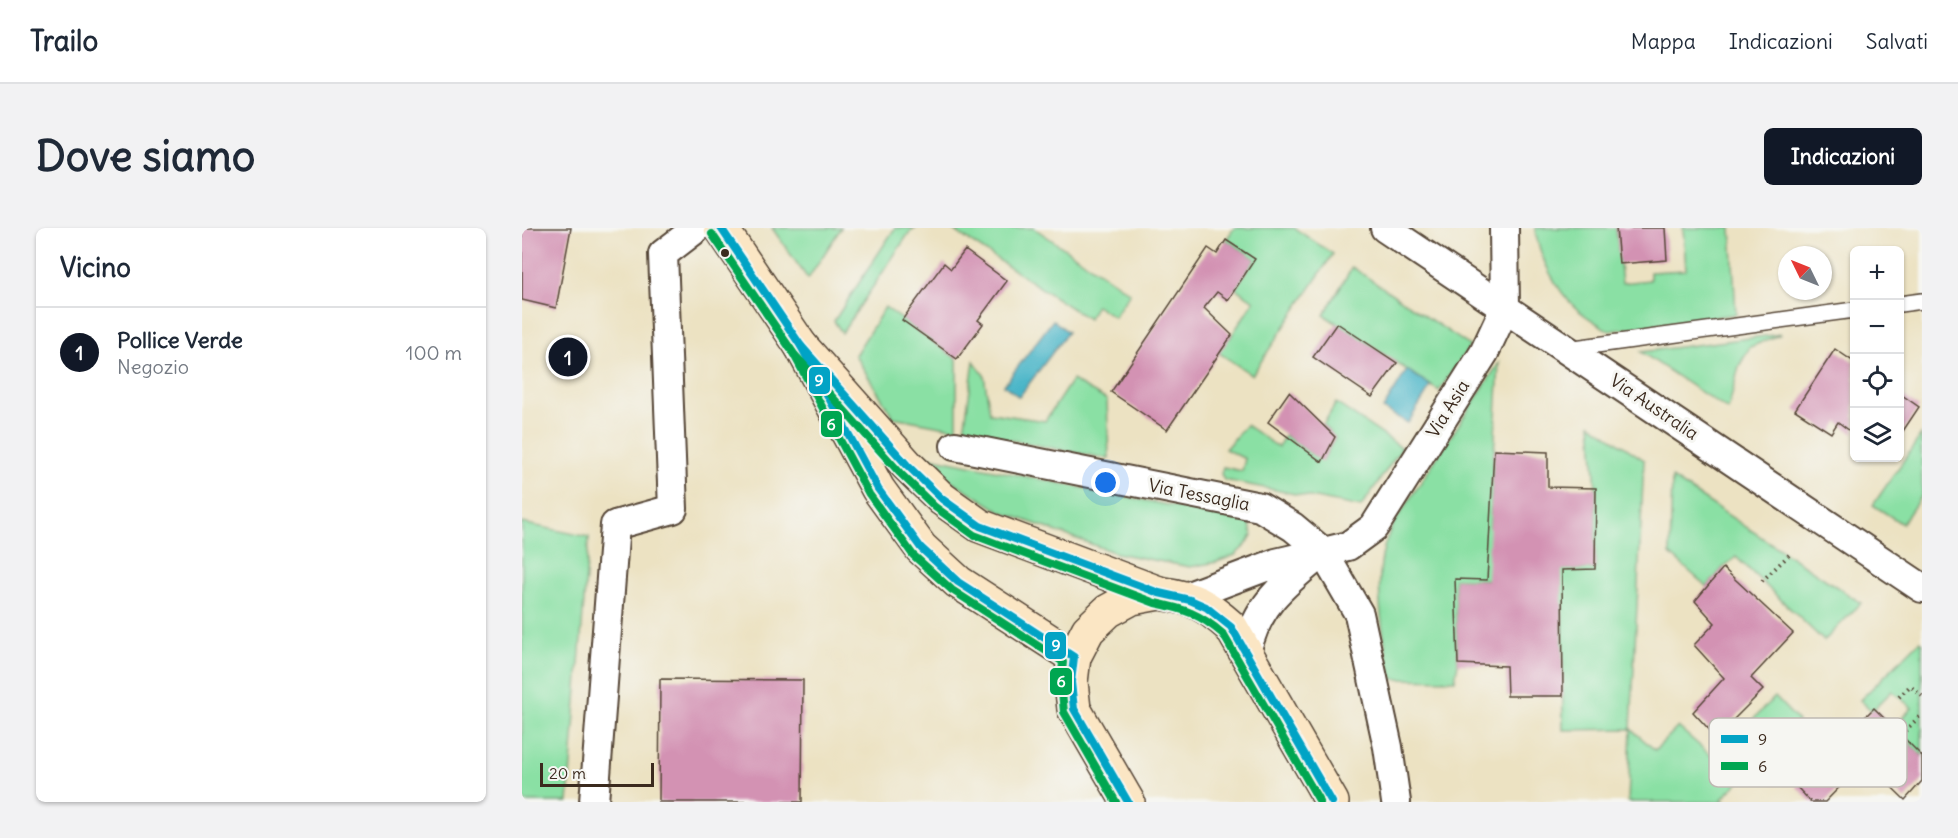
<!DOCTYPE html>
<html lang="it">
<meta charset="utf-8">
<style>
:root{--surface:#fff;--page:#f2f2f3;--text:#1f2937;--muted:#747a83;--line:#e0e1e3;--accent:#111827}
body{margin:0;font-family:Delius,sans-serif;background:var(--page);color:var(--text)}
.controls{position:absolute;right:18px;top:18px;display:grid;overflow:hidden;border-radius:9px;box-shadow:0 2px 4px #0004}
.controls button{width:54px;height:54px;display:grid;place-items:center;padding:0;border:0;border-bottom:2px solid var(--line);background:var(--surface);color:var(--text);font:30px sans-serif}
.compass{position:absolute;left:1256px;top:18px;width:54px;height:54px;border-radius:50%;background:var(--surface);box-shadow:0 2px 4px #0004;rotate:313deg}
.scale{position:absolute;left:18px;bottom:15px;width:114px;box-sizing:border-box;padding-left:6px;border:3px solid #3b2a1e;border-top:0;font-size:16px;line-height:21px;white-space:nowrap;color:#3b2a1e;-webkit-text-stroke:4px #f6f6f2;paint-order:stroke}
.you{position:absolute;left:584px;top:255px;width:21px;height:21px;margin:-15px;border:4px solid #fff;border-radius:50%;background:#1a73e8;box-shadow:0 0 0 9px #1a73e833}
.badge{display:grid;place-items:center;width:39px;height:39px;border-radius:50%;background:var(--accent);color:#fff;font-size:20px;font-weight:700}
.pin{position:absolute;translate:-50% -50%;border:3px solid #fff;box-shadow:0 2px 6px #0006}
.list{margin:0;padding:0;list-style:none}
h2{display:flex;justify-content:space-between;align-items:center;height:78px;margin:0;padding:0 24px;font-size:26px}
h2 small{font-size:20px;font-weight:400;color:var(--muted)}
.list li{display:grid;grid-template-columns:39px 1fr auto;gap:18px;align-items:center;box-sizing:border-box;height:90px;padding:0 24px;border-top:2px solid var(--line)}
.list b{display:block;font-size:22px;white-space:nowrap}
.list p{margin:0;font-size:20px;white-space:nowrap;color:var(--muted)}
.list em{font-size:20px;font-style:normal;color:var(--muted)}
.icon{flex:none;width:33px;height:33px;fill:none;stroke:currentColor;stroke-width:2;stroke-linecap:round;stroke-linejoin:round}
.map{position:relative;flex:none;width:1400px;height:574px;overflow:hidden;border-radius:9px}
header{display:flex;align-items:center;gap:36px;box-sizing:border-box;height:84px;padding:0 30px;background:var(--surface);border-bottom:2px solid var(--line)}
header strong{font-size:28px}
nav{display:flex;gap:33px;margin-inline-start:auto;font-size:21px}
.intro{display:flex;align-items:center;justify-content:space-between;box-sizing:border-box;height:144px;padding:0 36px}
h1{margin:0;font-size:42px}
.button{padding:15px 27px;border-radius:9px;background:var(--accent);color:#fff;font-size:21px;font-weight:700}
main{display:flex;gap:36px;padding:0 36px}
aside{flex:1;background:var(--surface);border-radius:9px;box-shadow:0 2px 4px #0004}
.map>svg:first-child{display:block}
.green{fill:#8ae0a4;stroke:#628561;stroke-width:1.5}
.water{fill:#4ab5c8;stroke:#427073;stroke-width:1.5}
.building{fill:#d392b3}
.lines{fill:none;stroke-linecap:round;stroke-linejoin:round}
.lane-casing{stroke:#564637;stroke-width:18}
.street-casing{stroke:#564637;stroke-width:32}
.secondary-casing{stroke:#564637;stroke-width:36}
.path{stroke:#564637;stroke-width:4;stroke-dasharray:1.5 4.5;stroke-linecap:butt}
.lane{stroke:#fff;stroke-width:15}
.street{stroke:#fff;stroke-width:28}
.secondary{stroke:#fbe6c4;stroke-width:33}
.bus-1-casing{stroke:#f6f6f2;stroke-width:12}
.bus-2-casing{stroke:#f6f6f2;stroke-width:12}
.bus-1{stroke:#03a3c5;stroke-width:8}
.bus-2{stroke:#00a651;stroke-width:8}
.bus-dot{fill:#3b2a1e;stroke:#f6f6f2;stroke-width:2}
.labels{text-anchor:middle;stroke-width:6;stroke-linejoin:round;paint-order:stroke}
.street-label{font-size:18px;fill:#3b2a1e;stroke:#f6f6f2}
.key{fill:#f6f6f2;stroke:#beb9b2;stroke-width:1.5}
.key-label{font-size:16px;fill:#3b2a1e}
.line-badge{stroke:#f6f6f2;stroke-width:2}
.badge-label{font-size:16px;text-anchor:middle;font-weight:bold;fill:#fff}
</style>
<header>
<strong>Trailo</strong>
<nav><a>Mappa</a><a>Indicazioni</a><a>Salvati</a></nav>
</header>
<div class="intro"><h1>Dove siamo</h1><a class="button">Indicazioni</a></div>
<main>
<aside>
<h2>Vicino<small></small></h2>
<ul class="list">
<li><span class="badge">1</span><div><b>Pollice Verde</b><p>Negozio</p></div><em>100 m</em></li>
</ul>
</aside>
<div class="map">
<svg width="1400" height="574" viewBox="0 0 1400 574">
<rect width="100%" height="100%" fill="#f6f6f2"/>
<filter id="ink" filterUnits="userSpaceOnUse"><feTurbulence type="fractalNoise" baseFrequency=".0167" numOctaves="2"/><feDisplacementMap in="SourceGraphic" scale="12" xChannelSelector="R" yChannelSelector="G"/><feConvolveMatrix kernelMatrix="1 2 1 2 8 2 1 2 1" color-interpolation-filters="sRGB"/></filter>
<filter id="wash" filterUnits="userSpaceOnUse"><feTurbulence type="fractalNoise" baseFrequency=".008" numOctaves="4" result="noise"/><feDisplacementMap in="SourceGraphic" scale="24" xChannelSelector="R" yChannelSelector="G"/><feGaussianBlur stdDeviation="1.35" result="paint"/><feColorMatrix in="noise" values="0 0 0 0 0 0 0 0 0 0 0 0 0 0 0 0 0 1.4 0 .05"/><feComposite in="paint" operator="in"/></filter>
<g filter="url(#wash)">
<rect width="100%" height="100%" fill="#ece2c2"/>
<!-- green -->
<g class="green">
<polygon points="250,0 319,0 286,51"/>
<polygon points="373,0 393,0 387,5 320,105 312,93"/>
<polygon points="428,0 512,0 608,65 592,89 574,77 566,91"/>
<polygon points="712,0 772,0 811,26 730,147 642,88 708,110 732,73 713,60 733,31 704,12"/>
<path d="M 1013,0 L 1094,0 L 1100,55 L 1128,52 L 1128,44 L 1164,42 L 1161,0 L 1209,0 L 1214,86 L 1087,103 C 1077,96 1065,90 1056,82 C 1034,63 1017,29 1013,0 Z"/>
<polygon points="830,39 948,118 917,163 802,87"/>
<polygon points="363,79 435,131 435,201 371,189 333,127"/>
<polygon points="1259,106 1228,119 1217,138 1206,182 1119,124"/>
<polygon points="452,133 462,147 468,185 523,193 550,152 585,172 587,231 442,203"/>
<path d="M 977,135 L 968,299 L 1023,342 L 1073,341 L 1074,260 L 1069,196 L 1122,232 L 1109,501 L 1133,522 L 1156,499 L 1192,530 L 1253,469 L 1276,493 L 1200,571 L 1203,574 L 1106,574 L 1109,501 L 1041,502 L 1040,376 L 988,352 L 933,351 L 936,436 L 933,452 L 870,451 C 861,409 851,358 863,316 C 865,309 869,301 872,295 Z"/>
<polygon points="814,175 880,220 839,279 702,252 699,246 701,239 720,243 723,231 703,221 724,197 756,219 763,207 800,233 813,210 801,197"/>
<polygon points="1399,207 1400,267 1380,296 1351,277"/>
<polygon points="398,227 720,292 728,296 730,307 724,317 713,327 695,334 668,339 594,325 480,284 425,250"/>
<polygon points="1150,250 1339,375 1302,413 1214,329 1201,340 1185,359 1148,326"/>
<polygon points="0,295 67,309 46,574 0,574"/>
<polygon points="1398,413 1400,415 1400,528 1371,499 1390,480 1370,463 1350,483 1338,472"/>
</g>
<!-- water -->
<g class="water">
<polygon points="531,92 546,104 497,169 482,157"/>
<polygon points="885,142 909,158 886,195 861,181"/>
</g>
<g id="blocks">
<!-- building -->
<g class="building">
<polygon points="0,0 49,0 34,80 0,72"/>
<polygon points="1094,0 1143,0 1145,32 1097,36"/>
<polygon points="704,12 733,31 706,72 695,64 682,80 710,107 645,202 589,164 686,20 695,26"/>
<polygon points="443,22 485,53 456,92 461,96 435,131 380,92 422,35 429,41"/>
<polygon points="815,95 875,135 850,169 791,129"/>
<polygon points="1313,121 1332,134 1332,206 1316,194 1309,205 1273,182"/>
<polygon points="767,164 813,209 800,234 746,194"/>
<polygon points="1377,165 1397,179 1377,209"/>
<polygon points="972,222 1026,224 1026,259 1074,260 1073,341 1040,342 1041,468 985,468 984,438 936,436 933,351 965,352"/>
<polygon points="1201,340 1271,405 1229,450 1241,462 1194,509 1171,484 1202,450 1172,417 1193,395 1173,373"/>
<polygon points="138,451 281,452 280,574 137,574"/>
<polygon points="1352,480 1400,528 1400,553 1383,572 1343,533 1303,574 1289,574 1274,558"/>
</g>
</g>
</g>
<g filter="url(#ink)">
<use href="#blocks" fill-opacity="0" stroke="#564637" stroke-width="1.5"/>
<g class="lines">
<!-- lane casing -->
<g class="lane-casing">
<g id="lane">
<polyline points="1378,76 1400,73"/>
<polyline points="1045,121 1332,82"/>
</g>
</g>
<!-- street casing -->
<g class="street-casing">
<g id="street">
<polyline points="863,0 1400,360"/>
<polyline points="433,218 738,279 771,299 801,324 837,386 866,519 874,574"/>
<polyline points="801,324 826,318 852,299 962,125 983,80 982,0"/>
<path d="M 664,369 L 754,335 L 801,324 C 764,354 734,376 724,426"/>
<polyline points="72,574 93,297 151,281 141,26 175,0"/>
</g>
</g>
<!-- secondary casing -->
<g class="secondary-casing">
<g id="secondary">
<polyline points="199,0 279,118 356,261 399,320 436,354 552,429"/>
<path d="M 279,118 L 385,237 L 420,271 L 458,298 L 637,365 C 672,370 683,376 709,399 L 810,574"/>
<polyline points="606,574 552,481 549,454 552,429 566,402 586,383 610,370 637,365"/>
</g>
</g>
<!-- path -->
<g class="path">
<polyline points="1240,353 1267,327"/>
<polyline points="1377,469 1388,458 1400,468"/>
<polyline points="1379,507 1400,486"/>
</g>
<!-- lane -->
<use href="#lane" class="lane"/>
<!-- street -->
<use href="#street" class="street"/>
<!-- secondary -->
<use href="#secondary" class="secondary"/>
<!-- bus-1 casing -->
<g class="bus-1-casing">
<g id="bus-1">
<polyline points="199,0 279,118 356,261 399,320 436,354 552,429 549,454 552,481 606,574"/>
<polyline points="279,118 385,237 420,271 458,298 637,365 668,372 684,379 709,399 810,574"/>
</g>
</g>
<!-- bus-2 casing -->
<g class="bus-2-casing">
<g id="bus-2">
<polyline points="190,6 270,123 347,266 391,327 430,362 541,434 539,454 542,484 594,574"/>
<path d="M 271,125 L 378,245 L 413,279 L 452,307 L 633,375 C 663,381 678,386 701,406 L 798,574"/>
</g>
</g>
<!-- bus-1 -->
<use href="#bus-1" class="bus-1"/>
<!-- bus-2 -->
<use href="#bus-2" class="bus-2"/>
</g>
</g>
<!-- markers -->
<circle class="bus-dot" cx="203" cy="25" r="5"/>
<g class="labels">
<!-- street labels -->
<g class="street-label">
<text transform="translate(1132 179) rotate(34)" y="6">Via Australia</text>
<text transform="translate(926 181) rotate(-58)" y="6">Via Asia</text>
<text transform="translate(677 267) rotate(11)" y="6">Via Tessaglia</text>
</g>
</g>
<!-- legend -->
<rect x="1187" y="490" width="198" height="69" rx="9" class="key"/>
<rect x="1199" y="507" width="27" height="8" fill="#03a3c5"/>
<rect x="1199" y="534" width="27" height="8" fill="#00a651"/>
<g class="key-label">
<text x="1236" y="517">9</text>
<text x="1236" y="544">6</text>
</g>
<g class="line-badge">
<rect x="286" y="138" width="23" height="29" rx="6" fill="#03a3c5"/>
<rect x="298" y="182" width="23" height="28" rx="6" fill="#00a651"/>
<rect x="522" y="403" width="23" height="29" rx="6" fill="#03a3c5"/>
<rect x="527" y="439" width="24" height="29" rx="6" fill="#00a651"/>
</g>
<g class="badge-label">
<text x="297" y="158">9</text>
<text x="309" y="202">6</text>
<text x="534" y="423">9</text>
<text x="539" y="459">6</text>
</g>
</svg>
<div class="controls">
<button>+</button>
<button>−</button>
<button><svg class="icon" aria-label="locate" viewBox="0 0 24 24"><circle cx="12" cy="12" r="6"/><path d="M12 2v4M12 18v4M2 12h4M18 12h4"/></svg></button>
<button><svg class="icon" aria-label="layers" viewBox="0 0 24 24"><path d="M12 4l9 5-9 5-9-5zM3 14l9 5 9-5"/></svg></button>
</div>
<svg class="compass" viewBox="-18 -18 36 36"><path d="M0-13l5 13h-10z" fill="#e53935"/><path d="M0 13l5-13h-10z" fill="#747a83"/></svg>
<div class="scale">20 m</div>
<div class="you"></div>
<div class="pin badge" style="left:46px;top:129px">1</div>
</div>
</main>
